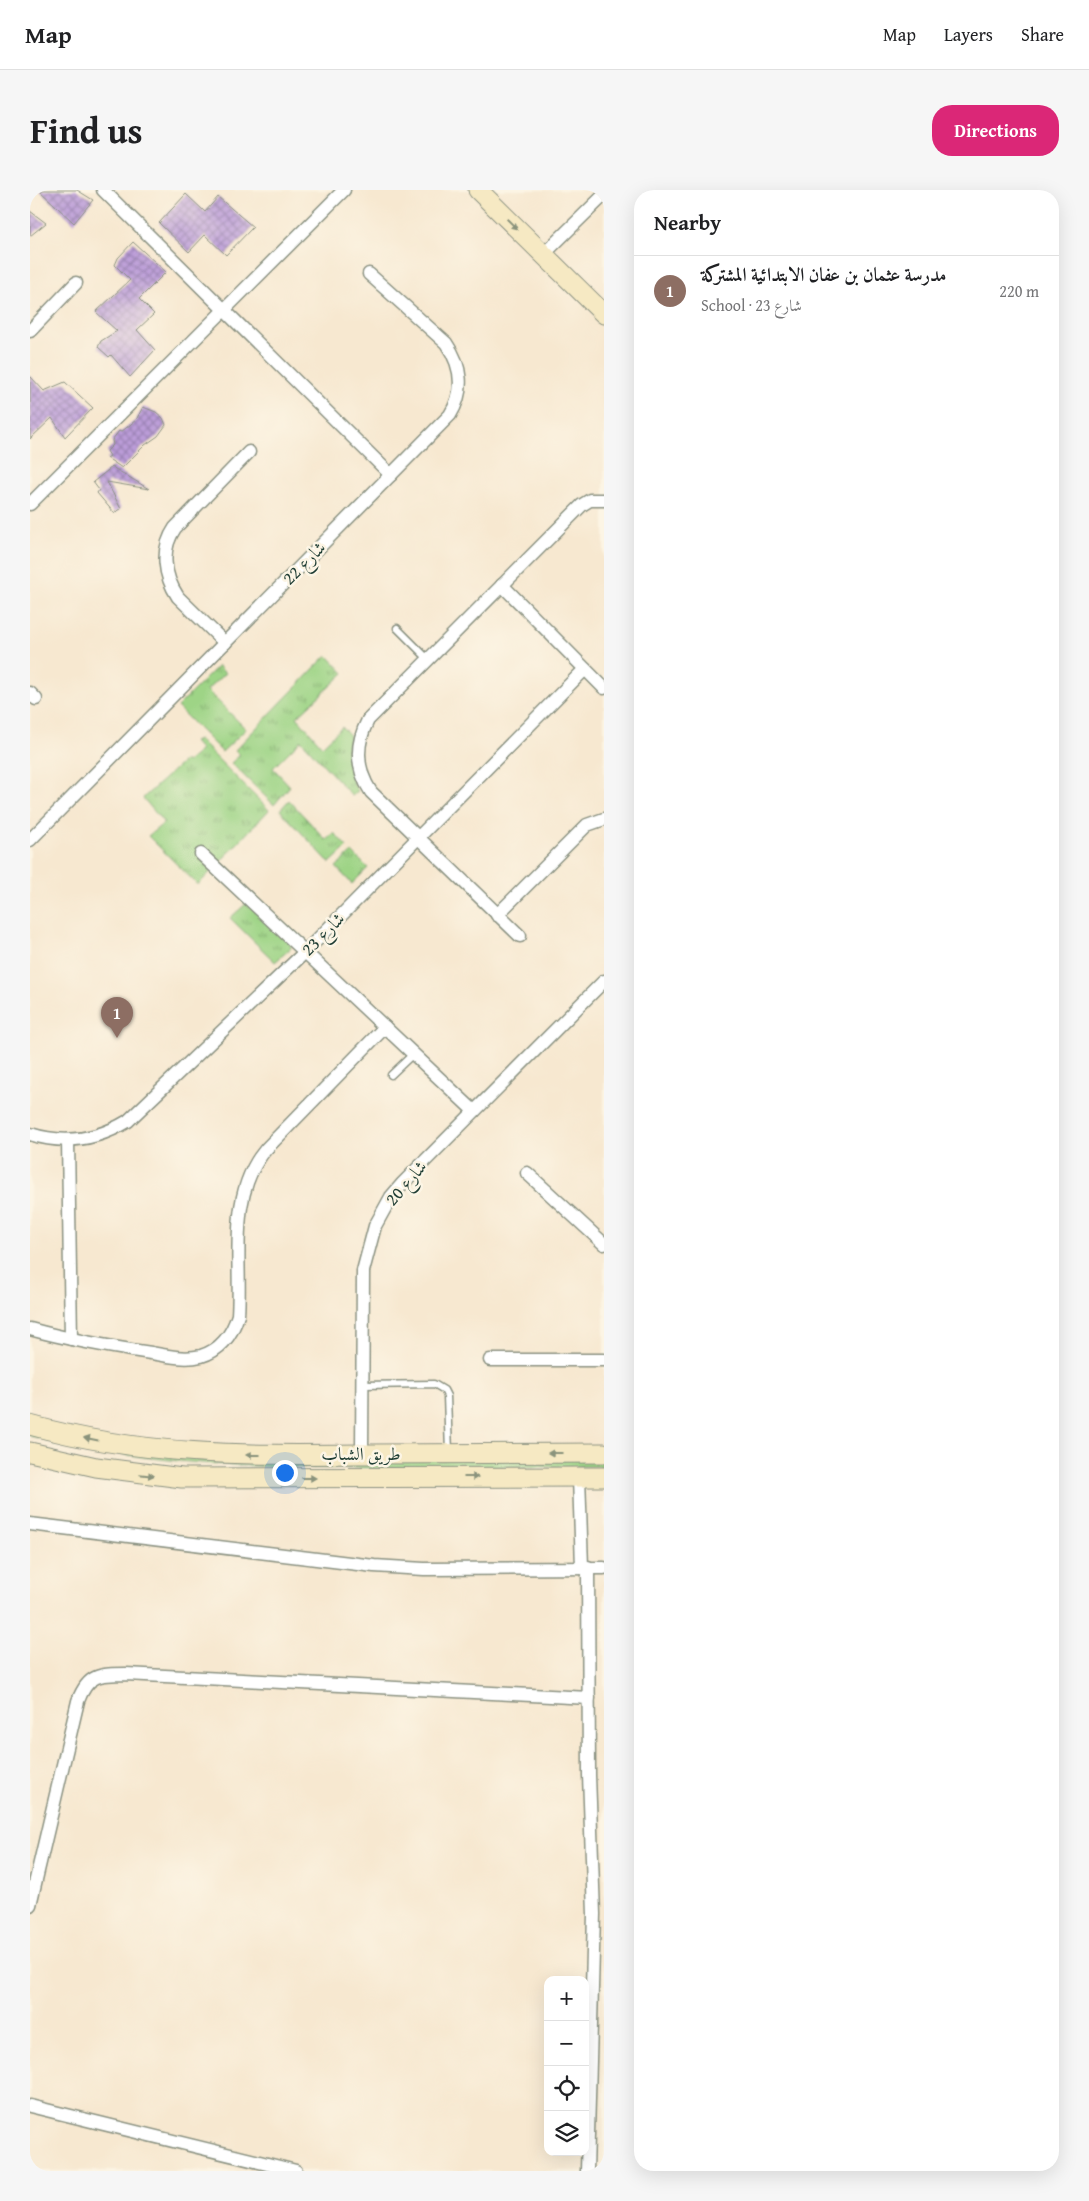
<!DOCTYPE html>
<meta charset="utf-8">
<style>
:root{--surface:#fff;--page:#f6f6f6;--text:#202124;--muted:#757577;--line:#e0e0e0;--accent:#db2777}
body{margin:0;font-family:"Gentium Book Plus",Amiri,serif;background:var(--page);color:var(--text)}
.controls{position:absolute;right:15px;bottom:15px;display:grid;overflow:hidden;border-radius:10px;box-shadow:0 5px 20px #0002}
.controls button{width:45px;height:45px;display:grid;place-items:center;padding:0;border:0;border-bottom:1px solid var(--line);background:var(--surface);color:var(--text);font:25px sans-serif}
.you{position:absolute;left:254px;top:1282px;width:18px;height:18px;margin:-12px;border:4px solid #fff;border-radius:50%;background:#1a73e8;box-shadow:0 0 0 8px #1a73e833}
.badge{display:grid;place-items:center;width:32px;height:32px;border-radius:50%;background:var(--accent);color:#fff;font-size:16px;font-weight:700}
.pin{position:absolute;translate:-50% -41px;filter:drop-shadow(0 1px 2px #0008)}
.pin::after{content:'';position:absolute;top:26px;width:18px;height:15px;background:inherit;clip-path:polygon(0 0,100% 0,50% 100%)}
.list{margin:0;padding:0;list-style:none}
h2{display:flex;justify-content:space-between;align-items:center;height:65px;margin:0;padding:0 20px;font-size:21px}
h2 small{font-size:16px;font-weight:400;color:var(--muted)}
.list li{display:grid;grid-template-columns:32px 1fr auto;gap:15px;align-items:center;box-sizing:border-box;height:70px;padding:0 20px;border-top:1px solid var(--line)}
.list b{display:block;font-size:19px;white-space:nowrap}
.list p{margin:0;font-size:16px;white-space:nowrap;color:var(--muted)}
.list em{font-size:16px;font-style:normal;color:var(--muted)}
.icon{flex:none;width:28px;height:28px;fill:none;stroke:currentColor;stroke-width:2;stroke-linecap:round;stroke-linejoin:round}
.map{position:relative;flex:none;width:574px;height:1981px;overflow:hidden;border-radius:20px}
header{display:flex;align-items:center;gap:30px;box-sizing:border-box;height:70px;padding:0 25px;background:var(--surface);border-bottom:1px solid var(--line)}
header strong{font-size:24px}
nav{display:flex;gap:28px;margin-inline-start:auto;font-size:18px}
.intro{display:flex;align-items:center;justify-content:space-between;box-sizing:border-box;height:120px;padding:0 30px}
h1{margin:0;font-size:35px}
.button{padding:12px 22px;border-radius:20px;background:var(--accent);color:#fff;font-size:18px;font-weight:700}
main{display:flex;gap:30px;padding:0 30px}
aside{flex:1;background:var(--surface);border-radius:20px;box-shadow:0 5px 20px #0002}
.map>svg:first-child{display:block}
.grass{fill:url(#grass-tufts);stroke:#5e885d}
.building{fill:url(#building-cross-hatch)}
.lines{fill:none;stroke-linecap:round;stroke-linejoin:round}
.lane-casing{stroke:#8b9282;stroke-width:9}
.street-casing{stroke:#8b9282;stroke-width:15}
.secondary-casing{stroke:#8b9282;stroke-width:21}
.lane{stroke:#fff;stroke-width:6}
.street{stroke:#fff;stroke-width:12}
.secondary{stroke:#f6e9c3;stroke-width:19}
.oneway{fill:#8a937c}
.labels{text-anchor:middle;stroke-width:5;stroke-linejoin:round;paint-order:stroke}
.street-label{font-size:18px;fill:#1f3d34;stroke:#fcf5e5}
</style>
<header>
<strong>Map</strong>
<nav><a>Map</a><a>Layers</a><a>Share</a></nav>
</header>
<div class="intro"><h1>Find us</h1><a class="button">Directions</a></div>
<main>
<div class="map">
<svg width="574" height="1981" viewBox="0 0 574 1981">
<defs>
<pattern id="grass-tufts" width="24" height="20" patternUnits="userSpaceOnUse" patternTransform="scale(1.25)"><rect width="24" height="20" fill="#9ed486"/><path d="M3 7l-1-3M5 7V3M7 7l1-3M15 17l-1-3M17 17v-4M19 17l1-3" fill="none" stroke="#80ad6e"/></pattern>
<pattern id="building-cross-hatch" width="8" height="8" patternUnits="userSpaceOnUse" patternTransform="scale(1.25)"><rect width="8" height="8" fill="#bb9cd8"/><path d="M0 0l8 8M0 8l8-8" fill="none" stroke="#9780b0"/></pattern>
</defs>
<rect width="100%" height="100%" fill="#fcf5e5"/>
<filter id="ink" filterUnits="userSpaceOnUse"><feTurbulence type="fractalNoise" baseFrequency=".02" numOctaves="2"/><feDisplacementMap in="SourceGraphic" scale="10" xChannelSelector="R" yChannelSelector="G"/><feConvolveMatrix kernelMatrix="1 2 1 2 8 2 1 2 1" color-interpolation-filters="sRGB"/></filter>
<filter id="wash" filterUnits="userSpaceOnUse"><feTurbulence type="fractalNoise" baseFrequency=".0096" numOctaves="4" result="noise"/><feDisplacementMap in="SourceGraphic" scale="20" xChannelSelector="R" yChannelSelector="G"/><feGaussianBlur stdDeviation="1.12" result="paint"/><feColorMatrix in="noise" values="0 0 0 0 0 0 0 0 0 0 0 0 0 0 0 0 0 1.4 0 .05"/><feComposite in="paint" operator="in"/></filter>
<g filter="url(#wash)">
<rect width="100%" height="100%" fill="#f7e8d0"/>
<!-- grass -->
<g class="grass">
<path d="M 297,465 L 314,483 L 267,527 L 292,556 L 312,537 L 320,545 C 314,565 318,584 328,601 L 322,606 L 271,550 L 243,578 L 260,596 L 244,615 L 201,573 L 210,565 L 205,560 Z"/>
<polygon points="188,476 195,483 177,500 216,539 192,562 147,517"/>
<polygon points="169,550 239,620 168,695 118,646 134,633 113,608 154,571 157,572 171,560 164,552"/>
<polygon points="259,610 296,650 304,643 317,657 300,673 250,620"/>
<polygon points="322,662 338,678 322,694 306,677"/>
<polygon points="217,713 260,752 261,758 245,772 200,728"/>
<path d="M 0,1237 L 67,1252 L 574,1267 L 574,1276 C 503,1277 432,1278 362,1278 C 240,1279 119,1276 0,1246 Z"/>
</g>
<g id="blocks">
<!-- building -->
<g class="building">
<polygon points="9,0 47,0 63,10 44,33"/>
<polygon points="156,4 175,22 188,7 223,37 196,65 175,45 159,62 129,33"/>
<polygon points="0,21 16,33 0,46"/>
<polygon points="103,52 136,82 109,109 124,124 107,140 125,160 100,187 81,165 79,167 68,157 71,151 87,141 66,122 100,90 85,75 88,68"/>
<polygon points="0,186 14,201 35,192 63,218 35,247 22,228 0,249"/>
<polygon points="113,217 126,222 133,228 136,235 128,246 115,255 92,278 77,268 80,266 77,261 83,255 82,250 89,241 91,242 106,230"/>
<polygon points="82,277 119,299 77,292 91,319 84,323 67,303 69,300 63,292"/>
</g>
</g>
</g>
<g filter="url(#ink)">
<use href="#blocks" fill-opacity="0" stroke="#8b9282" stroke-width="1"/>
<g class="lines">
<!-- lane casing -->
<g class="lane-casing">
<g id="lane">
<polyline points="367,438 398,469"/>
<polyline points="361,885 383,864"/>
<polyline points="332,1195 404,1194 414,1200 417,1206 419,1262"/>
</g>
</g>
<!-- street casing -->
<g class="street-casing">
<g id="street">
<polyline points="73,0 361,285"/>
<polyline points="513,65 574,5"/>
<polyline points="0,141 46,93"/>
<polyline points="0,314 314,0"/>
<polyline points="472,395 574,498"/>
<path d="M 195,453 L 148,407 C 134,386 130,360 145,338 L 219,262"/>
<polyline points="0,503 6,509"/>
<path d="M 0,650 L 420,225 C 435,201 432,176 416,153 L 339,84"/>
<polyline points="171,664 444,921"/>
<polyline points="467,725 557,635 574,629"/>
<path d="M 490,746 L 341,602 C 326,579 325,555 338,530 L 552,315 L 560,310 L 574,310"/>
<path d="M 0,944 C 35,955 67,950 98,931 L 275,762 L 555,479"/>
<polyline points="38,950 41,1149"/>
<polyline points="497,983 574,1054"/>
<path d="M 0,1139 C 40,1150 80,1157 121,1163 C 137,1166 155,1170 171,1166 C 191,1160 202,1145 208,1125 C 212,1069 197,1005 236,959 L 355,837"/>
<polyline points="460,1170 574,1170"/>
<polyline points="332,1264 333,1081 345,1036 361,1007 373,993 574,791"/>
<polyline points="549,1287 552,1377"/>
<polyline points="0,1334 344,1376 394,1379 574,1378"/>
<path d="M 0,1715 L 48,1511 C 58,1484 70,1484 96,1484 L 559,1508"/>
<polyline points="0,1916 266,1981"/>
<polyline points="557,1981 564,1724 559,1585 558,1377"/>
</g>
</g>
<!-- secondary casing -->
<g class="secondary-casing">
<g id="secondary">
<polyline points="448,0 574,124"/>
<path d="M 0,1235 C 116,1267 220,1265 339,1264 C 417,1264 496,1263 574,1263"/>
<polyline points="0,1262 66,1277 152,1288 574,1287"/>
</g>
</g>
<!-- lane -->
<use href="#lane" class="lane"/>
<!-- street -->
<use href="#street" class="street"/>
<!-- secondary -->
<use href="#secondary" class="secondary"/>
</g>
<!-- one-way arrows -->
<defs><path id="oneway-solid" d="M-6-.8H1V-3.2L6.5 0L1 3.2V.8H-6Z" transform="scale(1.25)"/></defs>
<g class="oneway">
<use href="#oneway-solid" transform="translate(482 34) rotate(45)"/>
<use href="#oneway-solid" transform="translate(61 1249) rotate(-168)"/>
<use href="#oneway-solid" transform="translate(525 1263) rotate(180)"/>
<use href="#oneway-solid" transform="translate(223 1265) rotate(180)"/>
<use href="#oneway-solid" transform="translate(117 1285) rotate(6)"/>
<use href="#oneway-solid" transform="translate(441 1287)"/>
<use href="#oneway-solid" transform="translate(279 1288)"/>
</g>
</g>
<g class="labels">
<!-- street labels -->
<g class="street-label">
<text transform="translate(274 373) rotate(-45)" y="6">شارع 22</text>
<text transform="translate(293 744) rotate(-45)" y="6">شارع 23</text>
<text transform="translate(376 993) rotate(-49)" y="6">شارع 20</text>
<text x="331" y="1270">طريق الشباب</text>
</g>
</g>
</svg>
<div class="controls">
<button>+</button>
<button>−</button>
<button><svg class="icon" aria-label="locate" viewBox="0 0 24 24"><circle cx="12" cy="12" r="6"/><path d="M12 2v4M12 18v4M2 12h4M18 12h4"/></svg></button>
<button><svg class="icon" aria-label="layers" viewBox="0 0 24 24"><path d="M12 4l9 5-9 5-9-5zM3 14l9 5 9-5"/></svg></button>
</div>
<div class="you"></div>
<div class="pin badge" style="left:87px;top:848px;background:#8d6e63">1</div>
</div>
<aside>
<h2>Nearby<small></small></h2>
<ul class="list">
<li><span class="badge" style="background:#8d6e63">1</span><div><b>مدرسة عثمان بن عفان الابتدائية المشتركة</b><p>School · شارع 23</p></div><em>220 m</em></li>
</ul>
</aside>
</main>
